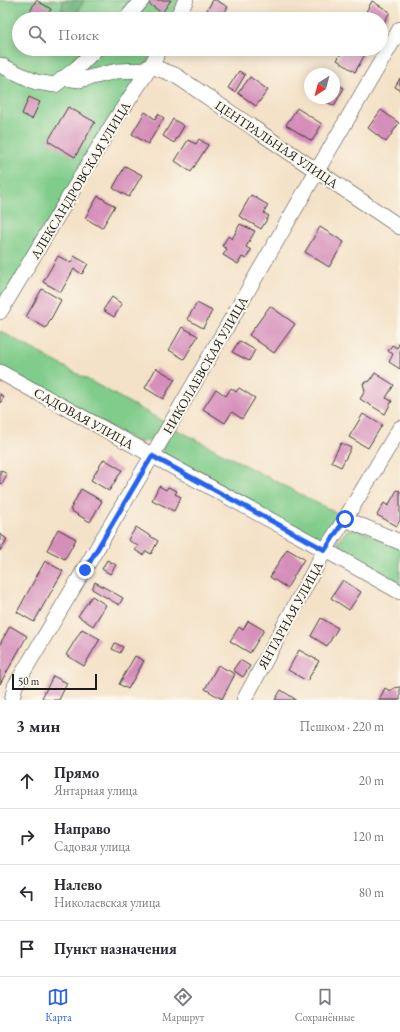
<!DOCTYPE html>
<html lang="ru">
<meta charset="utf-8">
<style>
:root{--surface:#fff;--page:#f2f2f3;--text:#2b2b33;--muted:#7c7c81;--line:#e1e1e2;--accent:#2563eb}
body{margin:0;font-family:"EB Garamond",serif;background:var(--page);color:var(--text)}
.compass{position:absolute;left:304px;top:68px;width:36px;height:36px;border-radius:50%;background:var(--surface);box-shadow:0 2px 10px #0003;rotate:216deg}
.scale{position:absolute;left:12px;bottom:10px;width:85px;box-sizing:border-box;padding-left:4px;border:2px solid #1c1c1c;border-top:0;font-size:11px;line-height:14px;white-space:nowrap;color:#1c1c1c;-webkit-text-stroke:3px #fbf7ec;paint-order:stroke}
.stop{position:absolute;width:12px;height:12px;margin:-9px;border:3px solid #2563eb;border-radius:50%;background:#fff}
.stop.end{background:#2563eb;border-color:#fff;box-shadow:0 1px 4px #0008}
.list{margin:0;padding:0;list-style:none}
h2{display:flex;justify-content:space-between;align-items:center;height:52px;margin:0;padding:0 16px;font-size:17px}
h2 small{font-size:13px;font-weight:400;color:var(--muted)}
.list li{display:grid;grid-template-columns:26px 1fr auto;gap:12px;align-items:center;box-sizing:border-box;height:56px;padding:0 16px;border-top:1px solid var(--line)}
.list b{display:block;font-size:15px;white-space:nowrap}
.list p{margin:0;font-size:13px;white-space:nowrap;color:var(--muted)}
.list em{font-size:13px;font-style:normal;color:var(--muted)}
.icon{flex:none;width:22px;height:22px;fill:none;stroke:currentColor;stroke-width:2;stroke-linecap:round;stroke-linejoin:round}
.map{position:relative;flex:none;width:400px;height:700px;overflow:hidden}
.search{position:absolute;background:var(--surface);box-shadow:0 2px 10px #0003;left:12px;right:12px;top:12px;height:44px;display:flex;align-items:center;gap:10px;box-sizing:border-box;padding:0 14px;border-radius:22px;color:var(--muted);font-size:15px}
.sheet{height:276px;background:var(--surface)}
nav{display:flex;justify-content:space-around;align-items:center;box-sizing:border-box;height:56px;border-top:1px solid var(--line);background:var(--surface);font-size:11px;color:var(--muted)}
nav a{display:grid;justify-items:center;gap:2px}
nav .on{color:var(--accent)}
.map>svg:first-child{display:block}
.green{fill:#80cc8a;stroke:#4e7453}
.forest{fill:#68b076;stroke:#426649}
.building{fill:#d58dba}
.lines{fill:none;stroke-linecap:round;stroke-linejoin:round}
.minor-casing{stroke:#3c3a36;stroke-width:16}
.minor{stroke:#fff;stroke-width:15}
.route{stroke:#2563eb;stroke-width:5}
.labels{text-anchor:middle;stroke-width:4;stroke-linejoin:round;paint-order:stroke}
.street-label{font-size:13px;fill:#1c1c1c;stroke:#fbf7ec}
</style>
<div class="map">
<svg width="400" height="700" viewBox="0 0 400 700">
<rect width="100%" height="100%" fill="#fbf7ec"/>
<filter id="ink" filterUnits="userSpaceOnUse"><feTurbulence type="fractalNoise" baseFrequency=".025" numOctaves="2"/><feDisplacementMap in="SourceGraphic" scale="8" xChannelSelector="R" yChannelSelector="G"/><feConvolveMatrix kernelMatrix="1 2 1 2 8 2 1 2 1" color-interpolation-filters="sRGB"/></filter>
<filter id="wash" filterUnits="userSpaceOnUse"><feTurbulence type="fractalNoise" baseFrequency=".012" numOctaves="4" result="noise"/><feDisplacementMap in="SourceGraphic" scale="16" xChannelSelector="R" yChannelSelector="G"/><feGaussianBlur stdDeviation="0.9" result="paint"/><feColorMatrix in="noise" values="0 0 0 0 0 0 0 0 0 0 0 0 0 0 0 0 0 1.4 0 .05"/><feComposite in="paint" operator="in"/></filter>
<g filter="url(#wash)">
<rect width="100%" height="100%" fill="#f4e2c8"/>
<!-- green -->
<g class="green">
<polygon points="0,0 63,0 61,19 19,19 19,49 58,49 58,50 59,49 155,49 0,305"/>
<polygon points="84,0 182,0 171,19 74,19"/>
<path d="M 0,331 L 166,423 C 157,437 157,442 138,442 L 0,367 Z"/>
<polygon points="172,427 342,516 328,540 318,543 163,453 162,445"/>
<polygon points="356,529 400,546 400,588 338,551 338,542 347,530"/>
</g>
<!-- forest -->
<polygon class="forest" points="63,0 84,0 74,19 61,19"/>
<g id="blocks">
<!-- building -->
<g class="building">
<polygon points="36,0 51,9 46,19 38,19 29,14"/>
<polygon points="146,0 171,0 162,13 145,1"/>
<polygon points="213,0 216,0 228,7 220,19 210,19 204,15"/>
<polygon points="372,1 390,12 381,27 381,19 362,19"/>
<polygon points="29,49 41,49 39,54"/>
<polygon points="344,49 368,49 355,72 337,60"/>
<polygon points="239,71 245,75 235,92 228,88"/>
<polygon points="250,77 268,90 256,106 238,93"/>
<polygon points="400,78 400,90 395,87"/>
<polygon points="334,83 344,88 334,106 320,98 334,98"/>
<polygon points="29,97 40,102 32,119 22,114"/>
<polygon points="68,107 95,122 75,157 48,141"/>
<polygon points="297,108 322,124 312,141 286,125"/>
<polygon points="381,110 399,123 386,142 368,128"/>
<polygon points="145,112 155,119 158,114 164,118 148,144 132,134"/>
<polygon points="173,119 184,126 174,143 163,136"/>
<polygon points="199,139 208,145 191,172 175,161 188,140 196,144"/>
<polygon points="125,166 142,175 129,197 113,188"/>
<polygon points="251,195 268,205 264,213 269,216 261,229 239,216"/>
<polygon points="98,196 115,206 102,228 85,218"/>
<polygon points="240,224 255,231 246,247 251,250 246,259 242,257 238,264 223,255 227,249 222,246 228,236 232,239"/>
<polygon points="320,227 344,242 329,267 305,252"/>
<polygon points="58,256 71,263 74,256 88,264 82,274 74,269 61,292 43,282"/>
<polygon points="42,289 61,300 46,328 26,317"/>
<polygon points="112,297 122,304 114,317 103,310"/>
<polygon points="197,303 212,311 203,328 187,319"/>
<polygon points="270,306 295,324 274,353 249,335"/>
<polygon points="182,327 198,336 184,359 169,350"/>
<polygon points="239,341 255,350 249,361 232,352"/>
<polygon points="400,342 400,369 389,362 393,354 388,351 392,345 397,348"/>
<polygon points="156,368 175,379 163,399 145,388"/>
<polygon points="375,373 394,385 386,398 392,401 385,414 360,399 365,391 363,383 370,381"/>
<polygon points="231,388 236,392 239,388 255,398 242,419 232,412 225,423 203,409 216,389 226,396"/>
<polygon points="0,394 4,397 0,404"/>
<polygon points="363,414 382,425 368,448 349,437"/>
<polygon points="341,443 351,448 341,467 331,462"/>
<polygon points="104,459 122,470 109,491 91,480"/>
<polygon points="0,470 7,474 2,484 0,483"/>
<polygon points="159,486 166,490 168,487 177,491 175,494 181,497 174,511 152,500"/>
<polygon points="81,489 102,501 90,522 70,510"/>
<polygon points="397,490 400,491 400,520 397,526 377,515 384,503 388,506"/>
<polygon points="136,527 158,541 151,554 146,551 143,555 135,550 138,546 128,540"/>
<polygon points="58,529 76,539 65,559 47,550"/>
<polygon points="0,534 7,539 0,551"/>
<polygon points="287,549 304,559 287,588 270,577"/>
<polygon points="107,560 116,565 110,574 102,569"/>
<polygon points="45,561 63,571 34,622 17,612"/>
<polygon points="343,580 361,592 349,610 331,598"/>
<polygon points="95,582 123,598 119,605 92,589"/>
<polygon points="92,596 106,605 93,626 78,616"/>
<polygon points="321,618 338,628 327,646 311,636"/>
<polygon points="248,621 264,630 250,653 230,641 239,627 243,630"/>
<polygon points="10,626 27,636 0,684 0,644"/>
<polygon points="82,629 100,639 84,666 66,655"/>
<polygon points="115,643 123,647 120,653 112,649"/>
<polygon points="299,650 319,661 307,681 288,670"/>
<polygon points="135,656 144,661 128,689 119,684"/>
<polygon points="240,660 250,666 243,677 233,670"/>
<polygon points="218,665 235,674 222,699 205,689"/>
<polygon points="53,676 67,683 59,700 47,700 42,698"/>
<polygon points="399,687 400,687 400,700 379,700 385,688 390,691 394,688"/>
<polygon points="281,690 295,699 295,700 275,700"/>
</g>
</g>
</g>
<g filter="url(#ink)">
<use href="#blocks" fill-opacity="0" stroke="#3c3a36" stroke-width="1"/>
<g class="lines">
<!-- minor casing -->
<g class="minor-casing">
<g id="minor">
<polyline points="126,19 142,0"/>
<polyline points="176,19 186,0"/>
<polyline points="0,65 36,82 55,85 77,68 96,49"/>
<polyline points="151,66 175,75 400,227"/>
<polyline points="63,78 80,80 117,71 143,70 151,66"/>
<polyline points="0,312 112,125 151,66 160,49"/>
<polyline points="0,372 325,550 400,592"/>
<polyline points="345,519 400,542"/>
<polyline points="12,700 15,686 152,456 321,164 400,29"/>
<polyline points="244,700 325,550 345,519 400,428"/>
</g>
</g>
<!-- minor -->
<use href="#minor" class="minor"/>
</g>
</g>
<g class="lines" filter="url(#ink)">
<!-- route -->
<polyline class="route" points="85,570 152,456 325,550 345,519"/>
</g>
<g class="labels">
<!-- street labels -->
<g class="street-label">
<text transform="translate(277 144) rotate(34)" y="5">ЦЕНТРАЛЬНАЯ УЛИЦА</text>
<text transform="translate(80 180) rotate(-59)" y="5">АЛЕКСАНДРОВСКАЯ УЛИЦА</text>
<text transform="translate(205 365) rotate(-60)" y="5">НИКОЛАЕВСКАЯ УЛИЦА</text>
<text transform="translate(84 418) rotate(29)" y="5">САДОВАЯ УЛИЦА</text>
<text transform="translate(290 615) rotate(-61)" y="5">ЯНТАРНАЯ УЛИЦА</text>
</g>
</g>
</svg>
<svg class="compass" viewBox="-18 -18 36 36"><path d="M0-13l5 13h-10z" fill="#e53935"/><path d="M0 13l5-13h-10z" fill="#7c7c81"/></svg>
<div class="scale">50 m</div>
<div class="stop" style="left:345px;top:519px"></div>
<div class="stop end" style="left:85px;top:570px"></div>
<div class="search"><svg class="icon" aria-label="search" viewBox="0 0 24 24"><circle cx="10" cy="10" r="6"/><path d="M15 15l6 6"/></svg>Поиск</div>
</div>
<section class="sheet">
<h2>3 мин<small>Пешком · 220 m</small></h2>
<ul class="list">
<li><svg class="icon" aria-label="ahead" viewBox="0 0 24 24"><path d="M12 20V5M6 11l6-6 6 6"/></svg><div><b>Прямо</b><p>Янтарная улица</p></div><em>20 m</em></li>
<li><svg class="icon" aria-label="right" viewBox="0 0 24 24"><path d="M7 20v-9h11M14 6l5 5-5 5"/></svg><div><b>Направо</b><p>Садовая улица</p></div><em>120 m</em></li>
<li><svg class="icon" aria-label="left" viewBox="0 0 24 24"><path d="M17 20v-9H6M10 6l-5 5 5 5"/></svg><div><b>Налево</b><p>Николаевская улица</p></div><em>80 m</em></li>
<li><svg class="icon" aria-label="arrive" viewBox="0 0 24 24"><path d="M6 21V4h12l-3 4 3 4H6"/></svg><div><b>Пункт назначения</b></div></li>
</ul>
</section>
<nav>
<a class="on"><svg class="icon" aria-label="map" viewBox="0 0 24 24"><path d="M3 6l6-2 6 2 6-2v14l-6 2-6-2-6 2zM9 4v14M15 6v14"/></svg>Карта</a>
<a><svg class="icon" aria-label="directions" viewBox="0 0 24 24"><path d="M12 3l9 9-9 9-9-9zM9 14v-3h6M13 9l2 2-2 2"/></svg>Маршрут</a>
<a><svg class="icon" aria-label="saved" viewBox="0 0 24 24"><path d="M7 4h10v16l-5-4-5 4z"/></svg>Сохранённые</a>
</nav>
